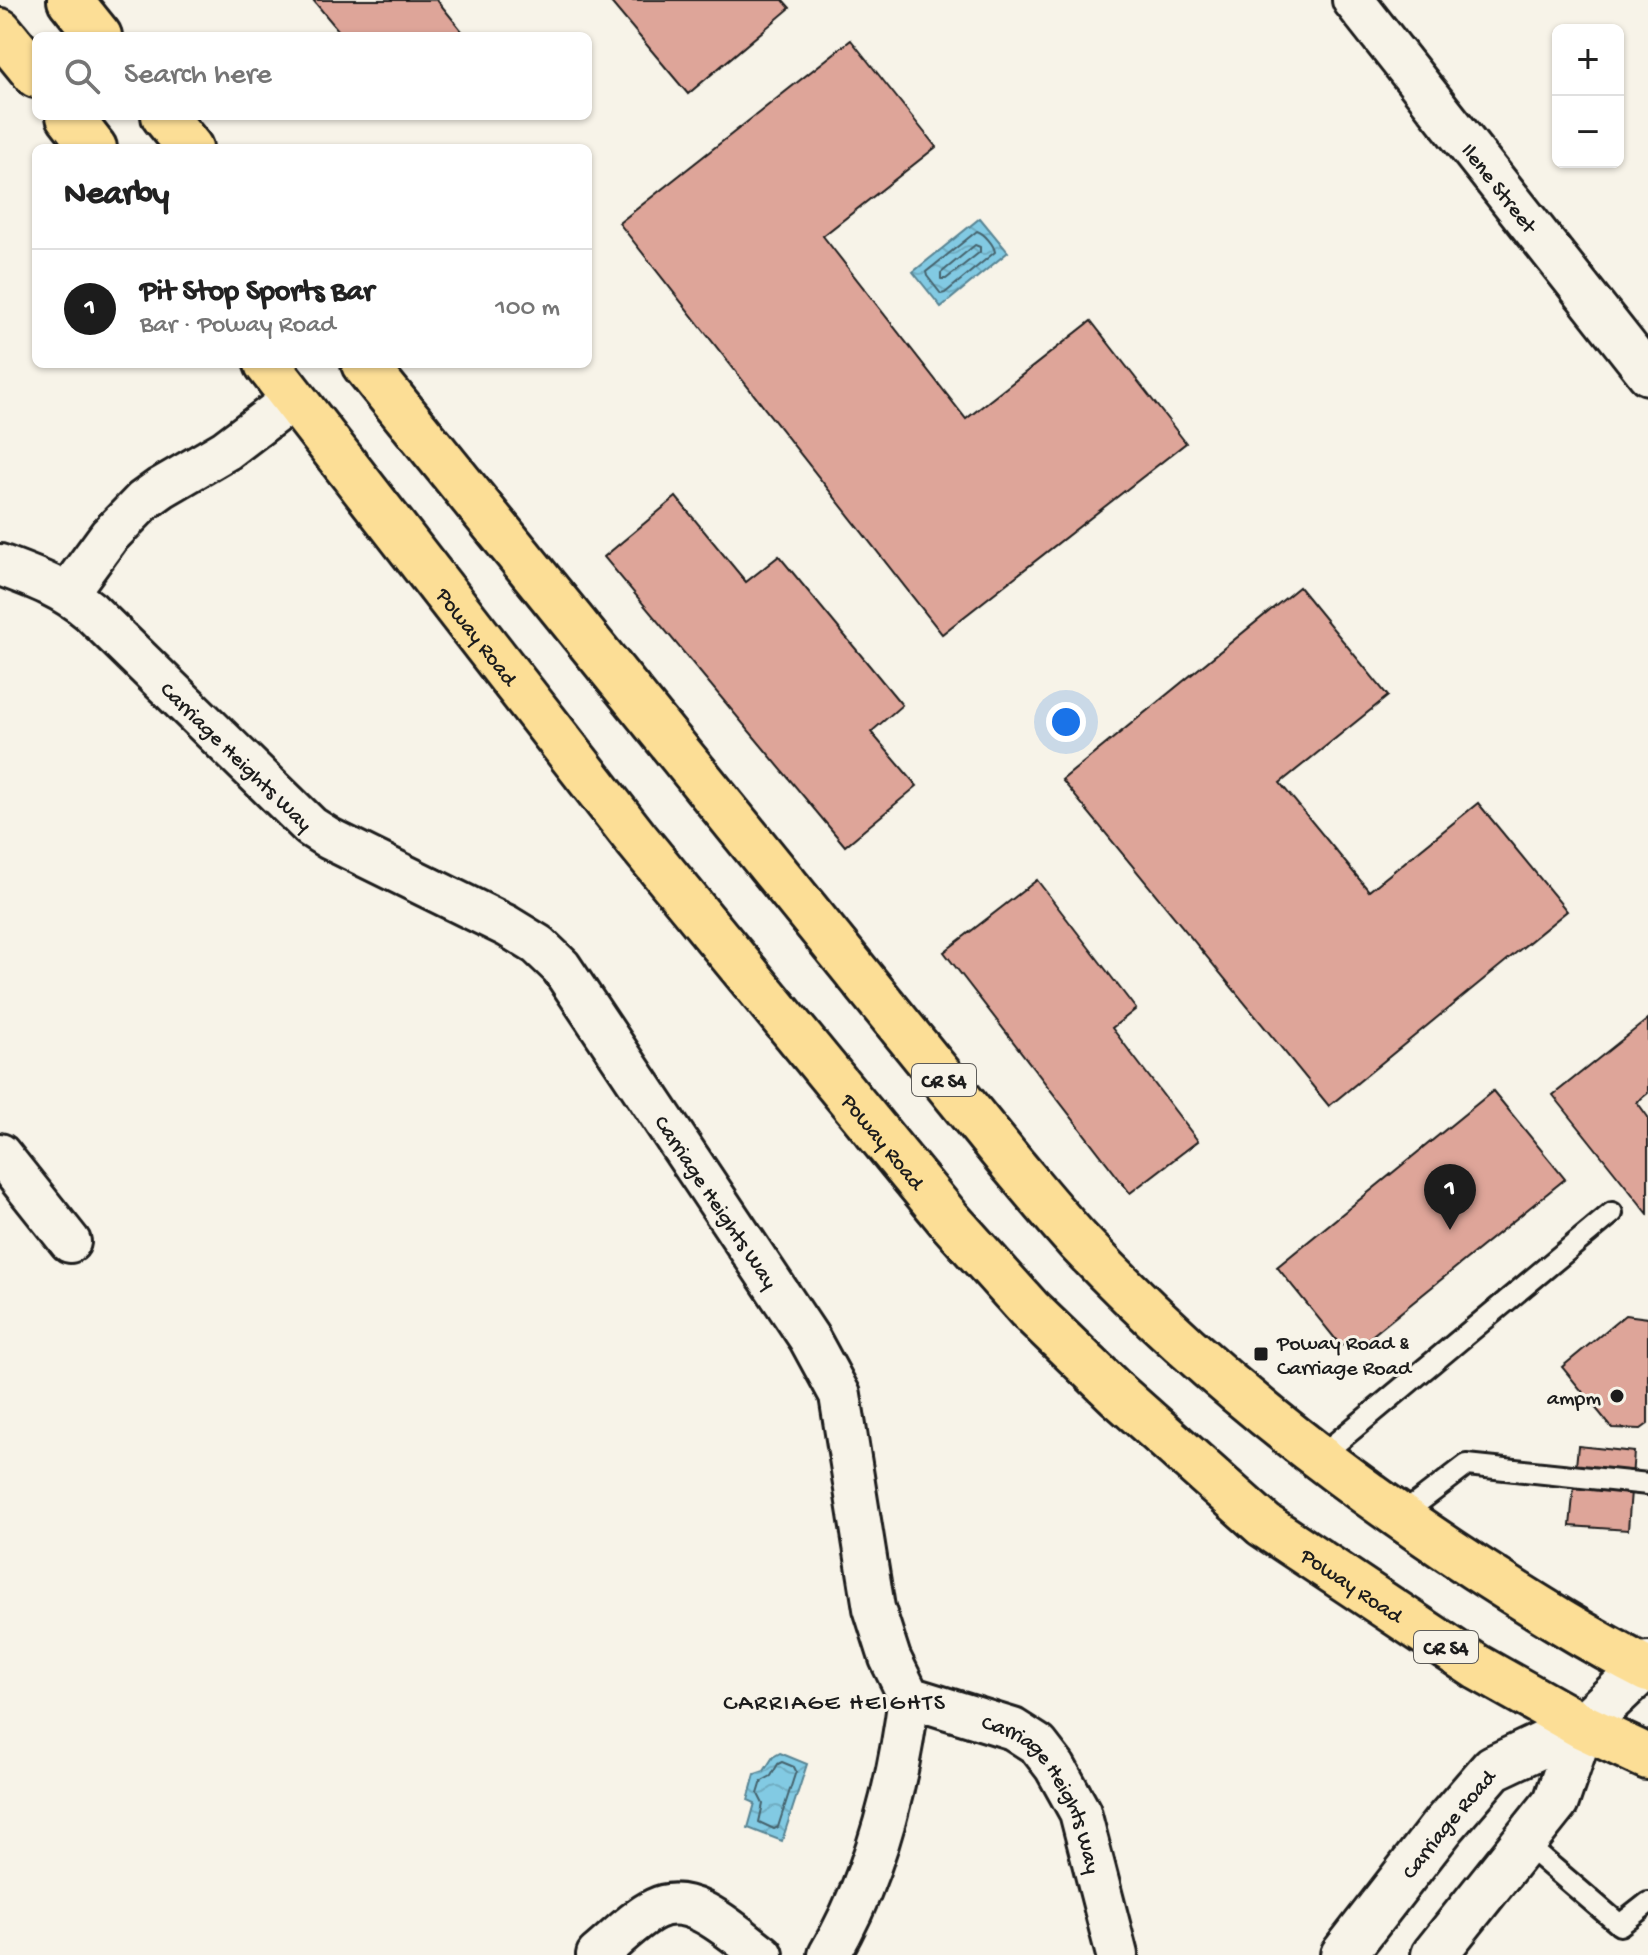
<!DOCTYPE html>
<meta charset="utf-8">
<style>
:root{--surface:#fff;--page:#f6f6f6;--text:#222;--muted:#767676;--line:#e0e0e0;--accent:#1c1c1c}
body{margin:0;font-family:"Gochi Hand",sans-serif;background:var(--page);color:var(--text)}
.controls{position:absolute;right:24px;top:24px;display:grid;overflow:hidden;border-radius:12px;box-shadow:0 2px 6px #0004}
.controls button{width:72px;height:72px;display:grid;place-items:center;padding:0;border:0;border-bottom:2px solid var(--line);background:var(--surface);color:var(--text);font:40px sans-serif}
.you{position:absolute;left:1066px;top:722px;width:28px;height:28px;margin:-20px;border:6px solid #fff;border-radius:50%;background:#1a73e8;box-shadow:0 0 0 12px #1a73e833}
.badge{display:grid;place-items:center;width:52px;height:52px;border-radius:50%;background:var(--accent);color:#fff;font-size:26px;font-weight:700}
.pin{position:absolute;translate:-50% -66px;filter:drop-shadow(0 2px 4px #0008)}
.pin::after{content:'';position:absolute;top:42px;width:28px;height:24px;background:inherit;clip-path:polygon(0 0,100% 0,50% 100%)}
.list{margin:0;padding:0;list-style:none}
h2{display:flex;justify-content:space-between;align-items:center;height:104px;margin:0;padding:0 32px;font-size:34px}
h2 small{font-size:26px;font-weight:400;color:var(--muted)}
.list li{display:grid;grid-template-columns:52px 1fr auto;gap:24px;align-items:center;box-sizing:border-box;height:120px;padding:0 32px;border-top:2px solid var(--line)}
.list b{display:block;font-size:30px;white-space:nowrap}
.list p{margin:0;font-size:26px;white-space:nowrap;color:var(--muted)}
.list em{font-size:26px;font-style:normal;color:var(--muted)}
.icon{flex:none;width:44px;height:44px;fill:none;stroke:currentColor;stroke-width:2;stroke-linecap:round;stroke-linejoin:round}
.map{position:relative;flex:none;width:1648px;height:1955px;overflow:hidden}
.search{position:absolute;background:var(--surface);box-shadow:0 2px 6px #0004;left:32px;top:32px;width:560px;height:88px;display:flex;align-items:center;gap:20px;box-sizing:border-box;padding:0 28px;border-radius:12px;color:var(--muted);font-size:30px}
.panel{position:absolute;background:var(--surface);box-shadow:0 2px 6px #0004;left:32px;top:144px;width:560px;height:224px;border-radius:12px}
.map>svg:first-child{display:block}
.water{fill:url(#water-waves);stroke:#598493;stroke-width:2}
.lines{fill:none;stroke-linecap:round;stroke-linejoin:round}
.shore{stroke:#45626c;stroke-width:2}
.building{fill:#dea599;stroke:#1c1c1c;stroke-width:2}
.service-casing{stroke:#1c1c1c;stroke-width:26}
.minor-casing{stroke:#1c1c1c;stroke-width:46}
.tertiary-casing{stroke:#1c1c1c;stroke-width:50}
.primary-casing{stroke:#1c1c1c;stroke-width:50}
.service{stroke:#f7f3e8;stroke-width:20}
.minor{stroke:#f7f3e8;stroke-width:40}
.tertiary{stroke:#f7f3e8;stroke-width:44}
.primary{stroke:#fcde96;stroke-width:44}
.poi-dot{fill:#1c1c1c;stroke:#f7f3e8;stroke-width:3}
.labels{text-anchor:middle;stroke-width:6;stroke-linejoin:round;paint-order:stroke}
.shield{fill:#f7f3e8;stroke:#5e5c59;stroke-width:2}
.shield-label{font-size:20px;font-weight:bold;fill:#1c1c1c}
.street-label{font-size:22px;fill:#1c1c1c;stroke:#f7f3e8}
.poi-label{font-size:22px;fill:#1c1c1c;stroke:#f7f3e8;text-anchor:start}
.neighbourhood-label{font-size:24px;letter-spacing:2px;fill:#1c1c1c;stroke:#f7f3e8}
</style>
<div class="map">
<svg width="1648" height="1955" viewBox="0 0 1648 1955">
<defs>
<pattern id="water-waves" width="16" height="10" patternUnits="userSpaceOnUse" patternTransform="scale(2)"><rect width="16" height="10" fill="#82cae3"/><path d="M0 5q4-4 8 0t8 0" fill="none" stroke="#70adc2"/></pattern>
</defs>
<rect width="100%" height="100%" fill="#f7f3e8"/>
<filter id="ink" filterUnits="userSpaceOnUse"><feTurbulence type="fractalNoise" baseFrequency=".0125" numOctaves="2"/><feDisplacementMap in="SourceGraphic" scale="16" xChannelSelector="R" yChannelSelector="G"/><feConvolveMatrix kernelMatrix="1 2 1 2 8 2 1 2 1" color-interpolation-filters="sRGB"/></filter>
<g filter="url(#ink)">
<!-- water -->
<g class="water">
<polygon points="980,218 1008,252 941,307 913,272"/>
<polygon points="780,1753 807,1764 782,1841 748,1828 755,1803 748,1800 755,1774 764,1771 773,1757"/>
</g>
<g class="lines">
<!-- shore -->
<g class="shore">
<path d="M 977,231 C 984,233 994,245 995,252 L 945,293 L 941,294 L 927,276 L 926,272 Z"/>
<polygon points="975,245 980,247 980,252 946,279 941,279 941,273"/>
<polygon points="782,1762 794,1767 796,1771 778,1827 774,1829 759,1822 763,1804 758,1794 762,1781 771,1776 778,1764"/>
</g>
</g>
<!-- building -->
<g class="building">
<polygon points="313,0 437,0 466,36 343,36"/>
<polygon points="609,0 783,0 790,8 688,94"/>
<polygon points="851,40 936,147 823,236 966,419 1091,321 1186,443 942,634 619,223"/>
<polygon points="676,497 746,582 779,556 902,705 871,732 917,786 845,846 604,557"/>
<polygon points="1299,587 1388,696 1280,783 1369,891 1478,803 1567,911 1329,1106 1062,780"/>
<polygon points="1037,880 1136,1009 1112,1028 1198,1141 1130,1193 944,952"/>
<polygon points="1648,1019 1648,1093 1637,1102 1648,1117 1648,1214 1553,1095"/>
<polygon points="1493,1091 1565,1179 1358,1347 1351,1339 1341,1346 1277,1267"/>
<polygon points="1625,1315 1648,1318 1648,1424 1641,1429 1612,1428 1562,1367"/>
<polygon points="1578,1446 1634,1452 1628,1530 1570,1526"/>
</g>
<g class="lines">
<!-- service casing -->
<g class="service-casing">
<g id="service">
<polyline points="1318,1458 1612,1213"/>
<polyline points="1399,1517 1467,1465 1648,1484"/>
<polyline points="1523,1842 1620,1925 1648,1903"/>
</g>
</g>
<!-- minor casing -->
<g class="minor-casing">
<g id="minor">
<path id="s1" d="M 1353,0 L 1648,374"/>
<path id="s2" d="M 0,565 C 35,578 61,587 90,611 L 311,827 L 330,839 L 507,926 L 538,945 L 561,967 L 809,1338 L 840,1395 L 874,1608 L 890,1658 L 909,1697 L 1013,1729 L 1038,1745 L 1055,1767 L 1080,1812 L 1117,1955"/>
<polyline points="68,592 109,536 143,501 161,488 226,450 293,399"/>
<polyline points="0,1154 70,1242"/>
<path d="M 597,1955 C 614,1941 636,1918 655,1909 C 692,1890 735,1935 763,1955"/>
<path d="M 829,1955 C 875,1877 898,1786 909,1697"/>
</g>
</g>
<!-- tertiary casing -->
<g class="tertiary-casing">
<g id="tertiary">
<path id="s3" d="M 1343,1955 L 1443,1826 L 1493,1768 L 1582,1726 L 1648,1664"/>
<polyline points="1434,1955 1556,1802 1582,1726"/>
</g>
</g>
<!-- primary casing -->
<g class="primary-casing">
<g id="primary">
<polyline points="70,0 99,36"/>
<polyline points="0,31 36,75"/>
<polyline points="69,116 94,148"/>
<polyline points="164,116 190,148"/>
<path id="s4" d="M 267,364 L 637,840 L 951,1222 L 1029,1309 L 1117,1394 L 1264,1525 L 1477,1667 L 1582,1726 L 1648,1757"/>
<path d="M 364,364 L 1012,1164 C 1034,1190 1056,1217 1079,1242 C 1197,1367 1332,1474 1476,1568 C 1532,1604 1589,1640 1648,1670"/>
</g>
</g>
<!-- service -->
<use href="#service" class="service"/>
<!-- minor -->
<use href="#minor" class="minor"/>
<!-- tertiary -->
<use href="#tertiary" class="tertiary"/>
<!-- primary -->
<use href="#primary" class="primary"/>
</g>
</g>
<!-- markers -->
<g class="poi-dot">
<rect x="1253" y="1346" width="16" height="16" rx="4"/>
<circle cx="1617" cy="1396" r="8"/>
</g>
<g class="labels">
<!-- shield labels -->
<g class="shield">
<rect x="912" y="1064" width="64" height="32" rx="6"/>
<rect x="1414" y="1631" width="64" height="32" rx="6"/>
</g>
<g class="shield-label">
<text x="944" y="1087">CR S4</text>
<text x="1446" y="1654">CR S4</text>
</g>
<!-- street labels -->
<g class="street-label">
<text dy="8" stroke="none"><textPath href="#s1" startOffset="238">Ilene Street</textPath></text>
<text dy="8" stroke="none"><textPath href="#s4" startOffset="344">Poway Road</textPath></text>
<text dy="8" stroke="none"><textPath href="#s2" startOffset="308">Carriage Heights Way</textPath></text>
<text dy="8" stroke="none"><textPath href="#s4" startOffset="992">Poway Road</textPath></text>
<text dy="8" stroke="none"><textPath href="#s2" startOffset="980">Carriage Heights Way</textPath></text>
<text dy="8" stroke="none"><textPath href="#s4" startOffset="1640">Poway Road</textPath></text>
<text dy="8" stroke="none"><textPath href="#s2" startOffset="1700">Carriage Heights Way</textPath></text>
<text dy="8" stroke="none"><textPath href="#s3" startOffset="168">Carriage Road</textPath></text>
</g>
<!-- poi labels -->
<g class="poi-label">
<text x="1277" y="1349">Poway Road &amp;<tspan x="1277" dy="25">Carriage Road</tspan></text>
<text x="1601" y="1404" text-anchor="end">ampm</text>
</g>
<!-- neighbourhood labels -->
<g class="neighbourhood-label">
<text x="835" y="1709">CARRIAGE HEIGHTS</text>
</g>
</g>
</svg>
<div class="controls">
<button>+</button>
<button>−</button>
</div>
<div class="you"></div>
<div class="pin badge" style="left:1450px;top:1230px">1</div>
<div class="search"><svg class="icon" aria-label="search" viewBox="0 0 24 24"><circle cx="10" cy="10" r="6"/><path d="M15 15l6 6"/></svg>Search here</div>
<section class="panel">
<h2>Nearby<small></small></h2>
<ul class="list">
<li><span class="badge">1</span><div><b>Pit Stop Sports Bar</b><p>Bar · Poway Road</p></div><em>100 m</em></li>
</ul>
</section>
</div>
